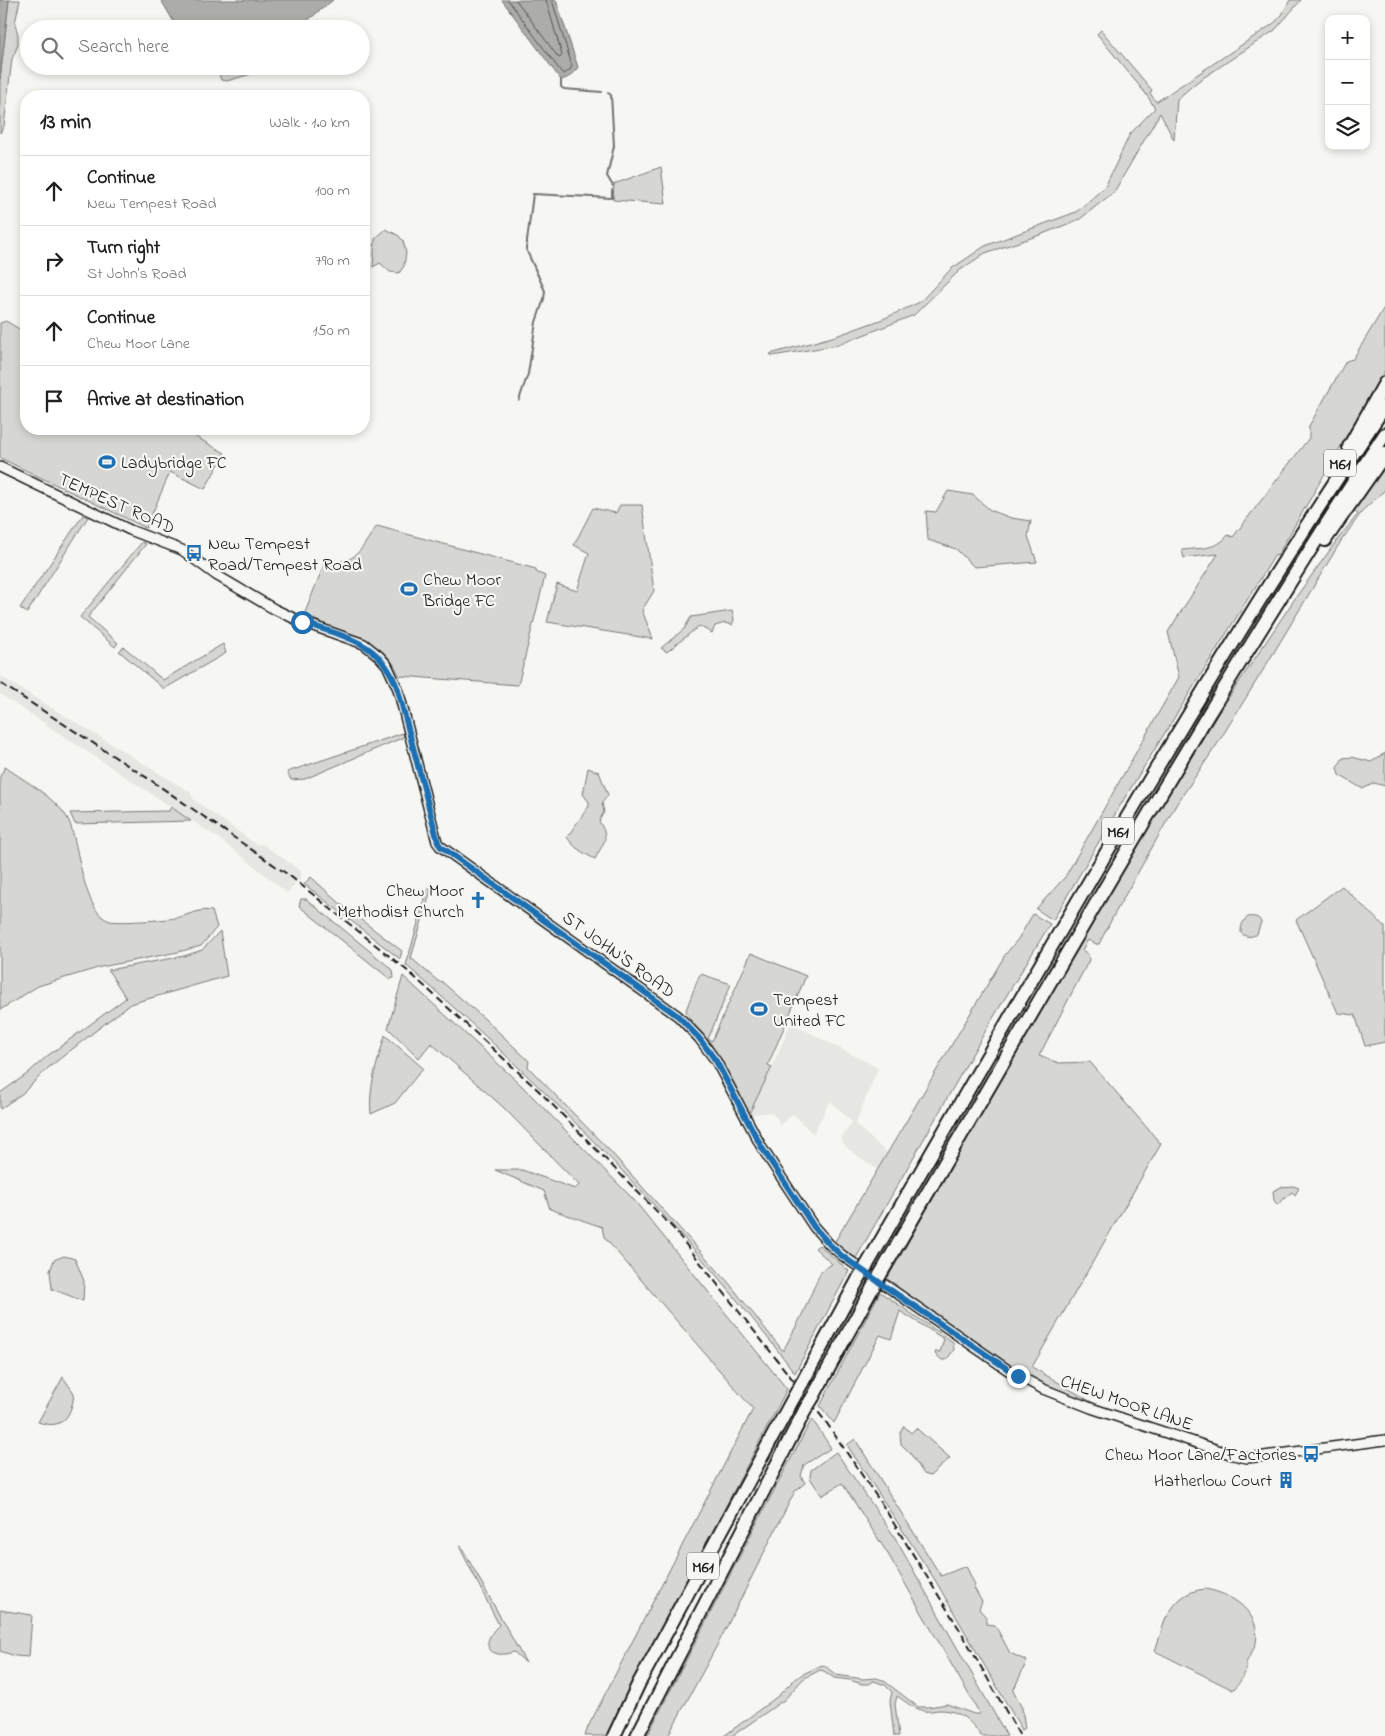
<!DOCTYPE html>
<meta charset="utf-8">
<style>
:root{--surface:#fff;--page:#f6f6f6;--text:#202124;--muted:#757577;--line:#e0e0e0}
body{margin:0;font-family:"Indie Flower",sans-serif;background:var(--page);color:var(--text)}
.controls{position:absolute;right:15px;top:15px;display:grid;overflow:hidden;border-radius:10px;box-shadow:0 2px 8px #0003}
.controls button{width:45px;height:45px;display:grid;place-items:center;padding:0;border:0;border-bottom:1px solid var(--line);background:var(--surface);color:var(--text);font:25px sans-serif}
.stop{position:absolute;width:15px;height:15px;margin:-11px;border:4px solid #1f6fb2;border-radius:50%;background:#fff}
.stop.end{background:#1f6fb2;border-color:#fff;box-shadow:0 1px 5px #0008}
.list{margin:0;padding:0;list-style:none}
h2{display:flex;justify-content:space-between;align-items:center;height:65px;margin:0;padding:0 20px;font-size:21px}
h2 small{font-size:16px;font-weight:400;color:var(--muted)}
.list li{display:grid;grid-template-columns:32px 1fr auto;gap:15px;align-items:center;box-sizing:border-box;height:70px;padding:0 20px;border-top:1px solid var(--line)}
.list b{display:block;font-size:19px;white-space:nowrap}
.list p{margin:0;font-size:16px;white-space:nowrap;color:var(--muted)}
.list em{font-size:16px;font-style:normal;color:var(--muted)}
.icon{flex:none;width:28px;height:28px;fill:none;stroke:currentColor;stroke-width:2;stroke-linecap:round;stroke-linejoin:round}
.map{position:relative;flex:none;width:1385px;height:1736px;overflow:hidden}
.search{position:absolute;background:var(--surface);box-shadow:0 2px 8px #0003;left:20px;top:20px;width:350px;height:55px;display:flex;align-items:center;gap:12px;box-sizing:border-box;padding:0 18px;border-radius:28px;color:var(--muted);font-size:19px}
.panel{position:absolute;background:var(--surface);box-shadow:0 2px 8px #0003;left:20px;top:90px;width:350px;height:345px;border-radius:20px}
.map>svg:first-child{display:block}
.built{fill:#e6e6e2}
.green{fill:#d6d6d2;stroke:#797977}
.water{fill:#acaca9;stroke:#727271}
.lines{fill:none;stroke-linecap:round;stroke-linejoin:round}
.shore{stroke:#565654;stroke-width:1}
.stream{stroke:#727271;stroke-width:2}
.secondary-casing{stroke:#1c1c1c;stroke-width:12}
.highway-casing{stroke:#1c1c1c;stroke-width:16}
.secondary{stroke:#f6f6f2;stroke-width:9}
.highway{stroke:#f6f6f2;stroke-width:12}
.rail{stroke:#1c1c1c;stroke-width:2;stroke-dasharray:8 4;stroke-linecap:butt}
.highway-bridge-casing{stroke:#1c1c1c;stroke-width:16;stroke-linecap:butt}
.highway-bridge{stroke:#f6f6f2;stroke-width:12}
.route{stroke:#1f6fb2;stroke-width:6}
.labels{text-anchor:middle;stroke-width:4.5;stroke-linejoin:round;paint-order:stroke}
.shield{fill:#f6f6f2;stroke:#5d5d5c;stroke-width:1}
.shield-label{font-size:16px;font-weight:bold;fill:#1c1c1c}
.poi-label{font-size:18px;fill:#1c1c1c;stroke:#f6f6f2;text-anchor:start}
.street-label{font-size:18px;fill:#1c1c1c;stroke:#f6f6f2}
</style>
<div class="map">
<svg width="1385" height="1736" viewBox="0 0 1385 1736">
<rect width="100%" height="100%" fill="#f6f6f2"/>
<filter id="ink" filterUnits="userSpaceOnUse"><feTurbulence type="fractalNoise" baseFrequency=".02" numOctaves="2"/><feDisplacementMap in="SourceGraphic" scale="10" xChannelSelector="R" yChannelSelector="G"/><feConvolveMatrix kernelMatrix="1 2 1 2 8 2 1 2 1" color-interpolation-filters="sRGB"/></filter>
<g filter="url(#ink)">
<!-- built -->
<g class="built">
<polygon points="0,676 190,792 194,800 256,844 264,845 301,871 301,877 287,893 247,860 218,838 0,694"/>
<polygon points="791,1023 878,1068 855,1124 888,1154 878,1170 847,1148 841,1139 852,1122 830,1101 813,1134 793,1114 780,1125 778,1123 778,1119 770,1112 755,1114 751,1117 749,1114 772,1067"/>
</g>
<!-- green -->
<g class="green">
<polygon points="9,0 20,0 15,23 18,35 18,45 12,59 4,126 0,133 0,79"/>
<polygon points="1290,0 1301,0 1275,30 1197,82 1177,99 1174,140 1160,113 1114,192 1080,219 1040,235 985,253 959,271 914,315 838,345 772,356 770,354 836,336 883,319 920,302 951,269 985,246 1076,212 1105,187 1130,134 1155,108 1146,94 1097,34 1101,30 1152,90 1150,93 1156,102 1273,24 1282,15"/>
<polygon points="213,66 278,66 227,81 221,80 218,70"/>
<polygon points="661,167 666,204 613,200 614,184"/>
<polygon points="386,229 399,236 403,241 406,253 404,266 399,273 390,272 380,263 373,267 375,239"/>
<path d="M 1385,306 L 1385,370 L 1277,556 L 1275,555 L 1124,799 L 1053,920 L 1036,909 L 1065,877 L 1179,677 L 1168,632 L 1218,554 L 1184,558 L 1182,550 C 1199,548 1217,550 1228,535 L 1233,537 L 1309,438 L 1309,426 L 1346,361 L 1353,359 Z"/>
<polygon points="6,321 26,333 26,429 181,429 225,453 205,489 170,472 146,528 0,458 0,323"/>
<polygon points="1385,467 1385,490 1364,509 1341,541 1265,667 1216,746 1176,805 1115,913 1099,944 1096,944 1088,940 1082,950 1088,954 1089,960 1039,1056 1059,1063 1090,1062 1161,1144 1032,1367 1095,1404 1063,1394 1026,1376 955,1329 956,1328 949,1323 948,1324 895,1289 897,1285 887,1279 1083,936 1217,715 1296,597 1338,539 1358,514 1354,511"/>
<polygon points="948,491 973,495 990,510 1011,518 1031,521 1028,536 1037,562 974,567 956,549 928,540 926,511 936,512"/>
<polygon points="620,505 642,505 654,591 642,610 653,639 547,622 557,584 577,591 589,553 574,545 593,508 616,513"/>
<polygon points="83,515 88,517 27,613 20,608"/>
<path d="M 377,526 L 536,569 L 536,572 L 545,576 L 518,685 L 400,676 C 397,672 395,666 392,662 C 377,640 346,634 322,625 L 320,622 L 304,615 L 325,562 L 328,560 C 356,567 362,546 377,526 Z"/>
<polygon points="142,542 146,544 88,617 118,643 115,647 80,617"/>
<polygon points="732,611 734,620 732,625 725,623 715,626 712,633 699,626 667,652 661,648 684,629 691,617"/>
<polygon points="223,644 226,653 164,689 119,651 124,647 163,680"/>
<polygon points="403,733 404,737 305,779 291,780 287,772"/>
<polygon points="1385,753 1385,786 1374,783 1363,789 1339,775 1337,768 1343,758 1352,757 1371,762"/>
<path d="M 5,767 C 25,781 58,799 69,821 C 79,844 83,914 110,921 C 120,923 165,920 175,918 C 188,916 199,908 212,911 L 217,927 L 201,946 L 178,952 L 101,967 L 38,986 L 0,1010 L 0,776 Z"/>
<path d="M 588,768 L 599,772 L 608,795 L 602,803 L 604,812 L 599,821 C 610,840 604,841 595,859 C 583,853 574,848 567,837 L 589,806 L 589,802 L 583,794 Z"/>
<polygon points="171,807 191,821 75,824 70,813 169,811"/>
<polygon points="311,877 343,906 402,951 400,959 304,884"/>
<polygon points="1342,886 1385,927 1385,1042 1365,1046 1355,1015 1338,1013 1296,920"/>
<path d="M 428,888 L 431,890 L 411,958 L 439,982 L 441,981 L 487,1021 L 529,1061 L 528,1067 L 610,1151 L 728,1282 L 783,1351 L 801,1317 L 821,1271 L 832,1264 L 815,1248 L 819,1245 L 849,1271 L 795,1373 C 681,1223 548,1089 406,965 Z"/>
<polygon points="301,899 306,899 393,970 394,978 390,979 299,906"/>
<polygon points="1033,914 1050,924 990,1023 856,1258 834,1243 1005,955 1018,939"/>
<path d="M 1248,917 C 1254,916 1259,917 1261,922 L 1257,934 C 1251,937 1247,938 1241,933 C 1241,926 1242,922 1248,917 Z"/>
<polygon points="220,931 227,976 130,1004 48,1068 23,1093 0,1109 0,1093 27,1074 46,1057 126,998 108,970 184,956 202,950"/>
<path d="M 751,953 L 806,976 L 768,1065 L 772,1067 L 749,1114 C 738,1089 726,1067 711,1044 C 703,1033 690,1024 686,1010 L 699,976 L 701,974 L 731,984 L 708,1039 L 712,1041 Z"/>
<polygon points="403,976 520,1084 634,1200 787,1389 606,1736 585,1736 588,1727 753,1409 604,1237 602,1227 550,1209 544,1191 495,1170 522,1170 575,1189 579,1185 503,1107 431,1043 419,1058 388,1028"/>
<path d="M 385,1035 L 423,1068 L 395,1103 L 371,1114 C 368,1087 378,1061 385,1035 Z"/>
<polygon points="1293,1186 1299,1188 1295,1195 1292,1192 1277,1205 1274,1200 1273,1191 1281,1187"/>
<polygon points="64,1256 75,1259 84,1281 83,1301 52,1289 50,1271 54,1260"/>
<polygon points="880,1292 953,1342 954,1350 946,1360 942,1360 935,1354 936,1351 940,1352 944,1339 900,1311 891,1339 880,1335 834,1423 820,1406"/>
<path d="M 63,1377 L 74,1393 C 72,1415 63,1431 38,1422 Z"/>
<polygon points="812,1419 831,1448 804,1465 801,1476 805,1483 795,1491 721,1638 668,1736 647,1736 761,1515"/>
<polygon points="904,1426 911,1433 916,1428 950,1458 930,1476 924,1474 910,1453 901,1444 900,1433"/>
<polygon points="855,1439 941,1576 966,1566 975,1585 973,1586 982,1602 979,1609 986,1617 986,1624 995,1625 1010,1653 1027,1661 1013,1691 1022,1708 1025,1728 1022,1730 935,1580 847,1445"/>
<path d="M 836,1452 L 894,1536 L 1007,1736 L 981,1736 C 971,1721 960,1710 940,1710 C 935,1710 930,1712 924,1711 C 914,1709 906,1702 897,1696 L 895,1704 L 899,1736 L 894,1736 L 890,1701 L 892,1692 L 885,1685 L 874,1681 L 869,1684 L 862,1684 L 850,1680 L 834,1678 L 824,1671 L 820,1670 L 803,1679 L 784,1700 L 732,1736 L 724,1736 L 778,1696 L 793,1681 L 801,1675 L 822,1665 L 825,1666 L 836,1675 L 863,1679 L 876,1678 L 883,1680 L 918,1707 L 928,1707 L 947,1704 L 974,1714 L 980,1714 L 888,1554 L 842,1483 L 822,1496 L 810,1478 L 811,1470 Z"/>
<path d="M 461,1546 L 526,1663 L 514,1652 C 510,1653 502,1655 498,1654 C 479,1649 491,1632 499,1625 L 460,1548 Z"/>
<path d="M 1205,1589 C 1231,1593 1262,1613 1256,1643 C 1254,1651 1247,1657 1246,1665 C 1245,1673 1240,1684 1233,1690 L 1155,1651 L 1166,1617 L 1167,1617 C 1176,1600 1186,1591 1205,1589 Z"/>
<polygon points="0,1610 32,1615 29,1657 15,1656 0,1651"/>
</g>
<!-- water -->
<g class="water">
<polygon points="0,0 9,0 0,79"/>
<polygon points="161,0 333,0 297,29 178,29"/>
<path d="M 502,0 L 556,0 L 578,67 C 573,75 569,78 561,80 Z"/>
</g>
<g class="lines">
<!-- shore -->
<g class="shore">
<polyline points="508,0 562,73 564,74 570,70 572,66 552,0"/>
<polyline points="516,0 558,57 560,58 562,55 546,0"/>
</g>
<!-- stream -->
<g class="stream">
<polyline points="561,80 561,87 564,89 602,92"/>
<polyline points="608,93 611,95 614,146 607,176 613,186"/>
<polyline points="519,400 528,374 536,322 544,299 545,291 526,249 533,194 612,198 612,190"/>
</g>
<!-- secondary casing -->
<g class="secondary-casing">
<polyline id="secondary" points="0,467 130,530 182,550 216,575 274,609 302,622 364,644 379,656 387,665 398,689 437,842 440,846 678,1016 699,1038 716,1061 762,1148 814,1227 830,1245 843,1256 1008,1370 1043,1389 1091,1408 1233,1455 1247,1458 1264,1456 1385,1440"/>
</g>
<!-- highway casing -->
<g class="highway-casing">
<g id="highway">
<polyline points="1349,447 1385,383"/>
<polyline points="1325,540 1385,454"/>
<path d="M 867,1265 C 1034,976 1199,684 1385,406"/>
<path d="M 880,1275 C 989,1087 1097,899 1209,713 C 1267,619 1324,525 1385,434"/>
<polyline points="802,1383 859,1278"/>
<polyline points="813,1397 873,1287"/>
<polyline points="614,1736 639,1683 794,1397"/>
<polyline points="637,1736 805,1410"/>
</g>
</g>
<!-- secondary -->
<use href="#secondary" class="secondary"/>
<!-- highway -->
<use href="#highway" class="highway"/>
<!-- rail -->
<polyline class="rail" points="0,683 152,781 290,876 409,972 539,1091 673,1228 826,1422 883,1506 963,1635 1020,1736"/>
<!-- highway-bridge casing -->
<g class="highway-bridge-casing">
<g id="highway-bridge">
<polyline points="859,1278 867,1265"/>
<polyline points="873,1287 880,1275"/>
<polyline points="794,1397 802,1383"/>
<polyline points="805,1410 813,1397"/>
</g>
</g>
<!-- highway-bridge -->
<use href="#highway-bridge" class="highway-bridge"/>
</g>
</g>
<g class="lines" filter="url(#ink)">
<!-- route -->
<path class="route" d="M 302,622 C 346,638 380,640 398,690 L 438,842 L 440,846 L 678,1016 L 699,1038 L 716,1061 L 762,1148 L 814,1227 L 830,1245 L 842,1256 L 886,1287 L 1018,1376"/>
</g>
<!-- icons -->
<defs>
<g id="stadium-bare" transform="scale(1.35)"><path d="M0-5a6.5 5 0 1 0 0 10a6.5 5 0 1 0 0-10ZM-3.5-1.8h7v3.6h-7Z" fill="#1f6fb2" stroke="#f6f6f2" stroke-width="2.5" paint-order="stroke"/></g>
<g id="bus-bare" transform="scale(1.35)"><path d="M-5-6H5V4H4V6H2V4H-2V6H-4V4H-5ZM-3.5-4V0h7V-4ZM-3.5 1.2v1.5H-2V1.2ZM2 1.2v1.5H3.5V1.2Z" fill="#1f6fb2" stroke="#f6f6f2" stroke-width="2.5" paint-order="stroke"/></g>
<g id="church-bare" transform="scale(1.35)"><path d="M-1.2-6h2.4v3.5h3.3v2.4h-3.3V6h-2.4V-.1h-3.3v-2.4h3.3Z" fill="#1f6fb2" stroke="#f6f6f2" stroke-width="2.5" paint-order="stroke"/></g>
<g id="building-bare" transform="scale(1.35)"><path d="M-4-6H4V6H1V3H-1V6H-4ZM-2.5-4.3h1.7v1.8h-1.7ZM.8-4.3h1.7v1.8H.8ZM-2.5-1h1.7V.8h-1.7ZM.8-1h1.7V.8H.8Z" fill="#1f6fb2" stroke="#f6f6f2" stroke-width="2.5" paint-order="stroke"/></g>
</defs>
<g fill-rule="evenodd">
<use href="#stadium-bare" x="107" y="462"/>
<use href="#bus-bare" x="194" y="553"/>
<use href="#stadium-bare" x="409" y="589"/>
<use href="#church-bare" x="478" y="900"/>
<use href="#stadium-bare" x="759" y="1009"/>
<use href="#bus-bare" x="1311" y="1454"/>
<use href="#building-bare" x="1286" y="1480"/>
</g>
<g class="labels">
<!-- shield labels -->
<g class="shield">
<rect x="1324" y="449.5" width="32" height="27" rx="4"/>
<rect x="1102" y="817.5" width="32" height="27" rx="4"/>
<rect x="687" y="1552.5" width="32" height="27" rx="4"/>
</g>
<g class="shield-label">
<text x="1340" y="469">M61</text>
<text x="1118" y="837">M61</text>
<text x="703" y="1572">M61</text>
</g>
<!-- poi labels -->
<g class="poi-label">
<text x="121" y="468">Ladybridge FC</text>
<text x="208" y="549">New Tempest<tspan x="208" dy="21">Road/Tempest Road</tspan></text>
<text x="423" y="585">Chew Moor<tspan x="423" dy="21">Bridge FC</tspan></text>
<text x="464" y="896" text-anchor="end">Chew Moor<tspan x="464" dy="21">Methodist Church</tspan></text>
<text x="773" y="1005">Tempest<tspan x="773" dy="21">United FC</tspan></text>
<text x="1297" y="1460" text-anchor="end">Chew Moor Lane/Factories</text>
<text x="1272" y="1486" text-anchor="end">Hatherlow Court</text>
</g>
<!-- street labels -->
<g class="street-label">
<text transform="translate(117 503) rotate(24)" y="6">TEMPEST ROAD</text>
<text transform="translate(619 954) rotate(36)" y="6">ST JOHN'S ROAD</text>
<text transform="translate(1127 1402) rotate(19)" y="6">CHEW MOOR LANE</text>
</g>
</g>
</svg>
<div class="controls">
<button>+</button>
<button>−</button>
<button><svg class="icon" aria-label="layers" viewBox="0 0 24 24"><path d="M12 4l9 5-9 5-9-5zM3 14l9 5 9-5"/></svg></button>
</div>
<div class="stop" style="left:302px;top:622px"></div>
<div class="stop end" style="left:1018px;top:1376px"></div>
<div class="search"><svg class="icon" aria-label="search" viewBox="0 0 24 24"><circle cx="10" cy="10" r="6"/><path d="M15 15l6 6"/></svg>Search here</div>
<section class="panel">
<h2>13 min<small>Walk · 1.0 km</small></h2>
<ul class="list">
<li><svg class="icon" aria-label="ahead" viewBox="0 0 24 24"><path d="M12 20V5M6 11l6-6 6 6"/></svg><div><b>Continue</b><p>New Tempest Road</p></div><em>100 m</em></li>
<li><svg class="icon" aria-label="right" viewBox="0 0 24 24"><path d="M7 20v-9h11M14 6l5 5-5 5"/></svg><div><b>Turn right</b><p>St John's Road</p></div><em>790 m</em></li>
<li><svg class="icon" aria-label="ahead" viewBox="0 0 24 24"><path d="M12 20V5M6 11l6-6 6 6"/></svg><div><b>Continue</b><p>Chew Moor Lane</p></div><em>150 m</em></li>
<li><svg class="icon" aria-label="arrive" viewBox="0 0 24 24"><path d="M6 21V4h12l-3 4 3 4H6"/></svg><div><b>Arrive at destination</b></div></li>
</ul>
</section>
</div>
